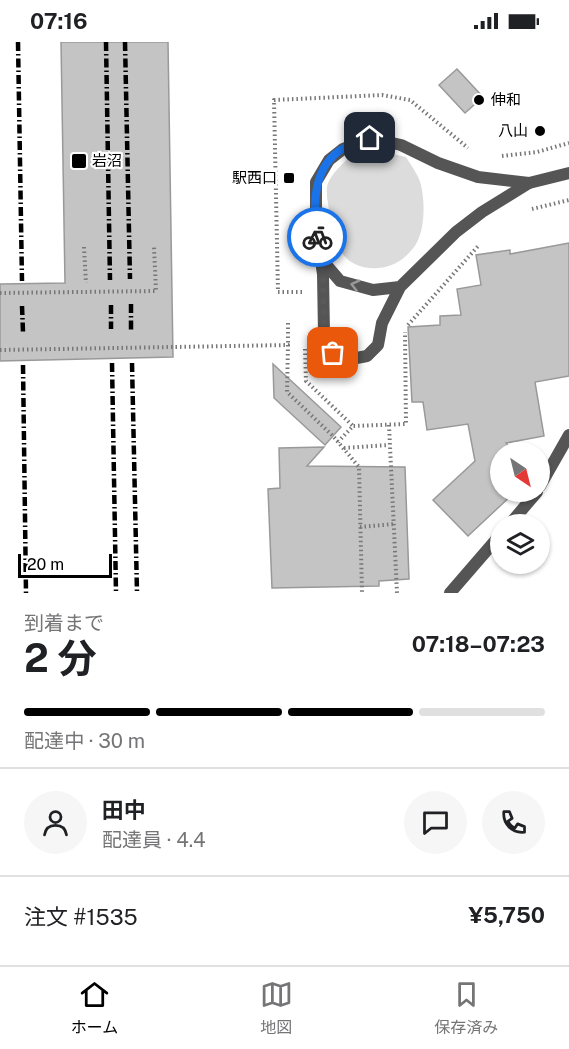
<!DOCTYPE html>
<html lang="ja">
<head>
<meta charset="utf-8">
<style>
  body { margin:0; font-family:"Public Sans","Noto Sans JP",sans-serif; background:#f6f6f6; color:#202124; height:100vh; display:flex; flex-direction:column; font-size:22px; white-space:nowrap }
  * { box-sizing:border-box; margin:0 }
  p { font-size:20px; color:#757577 }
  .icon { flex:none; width:33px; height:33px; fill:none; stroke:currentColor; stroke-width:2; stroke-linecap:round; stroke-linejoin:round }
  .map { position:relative; height:551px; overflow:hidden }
  .details { display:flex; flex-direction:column; background:#fff; flex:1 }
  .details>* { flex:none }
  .needle { width:39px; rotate:145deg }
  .controls { position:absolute; left:490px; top:400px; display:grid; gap:12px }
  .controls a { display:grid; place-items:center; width:60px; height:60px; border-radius:50%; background:#fff; box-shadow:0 2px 4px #0004; font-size:30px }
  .scale { position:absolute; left:18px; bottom:15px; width:94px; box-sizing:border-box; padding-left:6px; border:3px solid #000; border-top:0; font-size:16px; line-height:21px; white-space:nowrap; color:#000; -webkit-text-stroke:4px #fff; paint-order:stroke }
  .pin { position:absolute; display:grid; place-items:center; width:51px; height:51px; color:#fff; margin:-26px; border-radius:12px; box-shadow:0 3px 9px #0006 }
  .courier { position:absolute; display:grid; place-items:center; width:60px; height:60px; margin:-30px; border:4px solid #1a73e8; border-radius:50%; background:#fff; color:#222; box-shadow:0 2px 8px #0007 }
  .head em { font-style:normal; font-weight:700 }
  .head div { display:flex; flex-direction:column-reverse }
  .head { display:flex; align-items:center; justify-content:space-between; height:102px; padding:0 24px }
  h1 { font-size:39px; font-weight:700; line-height:45px }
  .bar { display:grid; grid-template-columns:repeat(4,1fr); gap:9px 6px; align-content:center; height:72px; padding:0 24px }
  .bar i { height:8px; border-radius:4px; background:#e0e0e0 }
  .bar .active { background:#000 }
  .bar p { grid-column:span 4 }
  .line { display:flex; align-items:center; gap:15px; padding:0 24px; border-top:2px solid #e0e0e0 }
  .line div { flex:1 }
  .round { display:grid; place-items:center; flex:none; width:63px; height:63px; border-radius:32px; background:#f6f6f6 }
  .status { display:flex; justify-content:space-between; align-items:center; height:42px; padding:0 30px; background:#fff; direction:ltr }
  .status svg { height:16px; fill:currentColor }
  .tab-bar { display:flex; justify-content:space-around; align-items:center; height:84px; border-top:2px solid #e0e0e0; background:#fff; font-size:16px; color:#757577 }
  .tab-bar a { display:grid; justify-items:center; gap:3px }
  .tab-bar .active { color:#000 }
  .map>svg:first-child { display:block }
  .green { fill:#dcdcdc }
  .building { fill:#c4c4c4; stroke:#999; stroke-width:1.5 }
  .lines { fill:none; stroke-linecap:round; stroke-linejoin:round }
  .path { stroke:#777; stroke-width:4; stroke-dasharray:1.5 3; stroke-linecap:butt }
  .minor { stroke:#555; stroke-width:12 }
  .tertiary { stroke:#555; stroke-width:12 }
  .rail { stroke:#000; stroke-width:4.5; stroke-dasharray:9 3 1.5 3; stroke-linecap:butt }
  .oneway { stroke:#999 }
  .done { stroke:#595959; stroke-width:6; stroke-dasharray:0 10.8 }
  .route { stroke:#1a73e8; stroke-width:8 }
  .poi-dot { fill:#000; stroke:#fff; stroke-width:2 }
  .labels { text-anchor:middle; stroke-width:4.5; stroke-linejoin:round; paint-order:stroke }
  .poi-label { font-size:15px; fill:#000; stroke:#fff; text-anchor:start }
</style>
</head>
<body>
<div class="status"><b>07:16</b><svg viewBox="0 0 49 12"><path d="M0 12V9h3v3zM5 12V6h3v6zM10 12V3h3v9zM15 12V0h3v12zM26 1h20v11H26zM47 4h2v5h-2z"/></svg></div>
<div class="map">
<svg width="569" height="551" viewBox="0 0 569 551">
  <rect width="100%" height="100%" fill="#fff"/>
  <path class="green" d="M 375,108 L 406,115 C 411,123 419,134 421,143 C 425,160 425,187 416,202 C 408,215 394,225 379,226 C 342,229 331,199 329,168 C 328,161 326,152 327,145 C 329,133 350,112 361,110 C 365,109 371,109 375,108 Z"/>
  <path class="building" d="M 61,0 L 168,0 L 173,315 L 0,319 L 0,242 L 65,241 Z
    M 457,27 L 483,55 L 465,71 L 439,43 Z
    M 569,201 L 569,334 L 535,340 L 544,394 L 506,401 L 515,411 L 501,411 L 501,450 L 515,450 L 468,494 L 433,458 L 475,419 L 468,382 L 427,388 L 423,360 L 412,360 L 408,285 L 440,283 L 440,274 L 461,273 L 457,247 L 481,243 L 476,213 L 510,208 L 510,212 Z
    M 273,322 L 341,385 L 325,403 L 274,356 Z
    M 324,405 L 307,424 L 405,425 L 409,537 L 379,539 L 379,544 L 272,546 L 268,447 L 280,446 L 279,406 Z"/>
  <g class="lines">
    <path class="path" d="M 502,114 L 537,110 L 569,101
      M 532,167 L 569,158
      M 84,205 L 86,241
      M 302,250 L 278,250 L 274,58 L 382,53 L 410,58 L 468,106
      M 0,251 L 156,249 L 154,205
      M 288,281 L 288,303
      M 408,283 L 479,203
      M 305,307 L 306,339 L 353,384
      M 0,308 L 288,303 L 287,350 L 333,394 L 359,425 L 362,551
      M 389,383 L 397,551
      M 338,400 L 353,384 L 406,382 L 405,290
      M 344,406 L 389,403
      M 360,485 L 394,482"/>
    <path class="minor" d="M 370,96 L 401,103 L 438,121 L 478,135 L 529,141 L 482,170 L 456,190 L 400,245 L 382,281 L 378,303 L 367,314 L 346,318 L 333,311 L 324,292 L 323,232 L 316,186 L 316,140 L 329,118 L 343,107 Z
      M 322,218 L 340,239 L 373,248 L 400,245
      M 540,444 L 569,393
      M 509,483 L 537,450
      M 450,551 L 501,492"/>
    <path class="tertiary" d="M 529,141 L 569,131"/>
    <path class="rail" d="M 18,0 L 22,239
      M 106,0 L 110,238
      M 125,0 L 130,237
      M 131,262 L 131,288
      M 111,263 L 111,287
      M 22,264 L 23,290
      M 112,321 L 116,551
      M 132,321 L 137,551
      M 23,323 L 26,551"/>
  </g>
  <defs><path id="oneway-chevron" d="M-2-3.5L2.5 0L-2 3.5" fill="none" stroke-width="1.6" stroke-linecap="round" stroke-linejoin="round" transform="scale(1.5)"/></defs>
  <use class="oneway" href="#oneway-chevron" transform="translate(355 243) rotate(-166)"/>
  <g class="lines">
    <path class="done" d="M 317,195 L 323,232 L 324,292 L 333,311"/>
    <path class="route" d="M 317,195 C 313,163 312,124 344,106 C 352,102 362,99 370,96"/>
  </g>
  <g class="poi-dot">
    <circle cx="479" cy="58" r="6"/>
    <circle cx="540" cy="89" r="6"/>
    <rect x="71" y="111" width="16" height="16" rx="3"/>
    <rect x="283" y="130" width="12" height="12" rx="3"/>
  </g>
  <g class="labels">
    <g class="poi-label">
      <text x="491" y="63">伸和</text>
      <text x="528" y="94" text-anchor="end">八山</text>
      <text x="92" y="124">岩沼</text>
      <text x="277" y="141" text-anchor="end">駅西口</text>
    </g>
  </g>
</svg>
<div class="controls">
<a><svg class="needle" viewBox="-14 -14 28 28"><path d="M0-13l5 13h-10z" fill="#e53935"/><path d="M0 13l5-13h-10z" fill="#757577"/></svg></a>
<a><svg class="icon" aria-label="layers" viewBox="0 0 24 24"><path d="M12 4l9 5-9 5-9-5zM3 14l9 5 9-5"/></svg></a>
</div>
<div class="scale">20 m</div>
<div class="pin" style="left:333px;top:311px;background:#ea580c"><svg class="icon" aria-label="bag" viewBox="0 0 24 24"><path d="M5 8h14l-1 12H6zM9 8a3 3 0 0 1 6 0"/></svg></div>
<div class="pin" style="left:370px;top:96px;background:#1f2937"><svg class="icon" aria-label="home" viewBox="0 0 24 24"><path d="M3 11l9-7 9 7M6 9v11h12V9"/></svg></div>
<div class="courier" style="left:317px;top:195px"><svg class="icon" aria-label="bike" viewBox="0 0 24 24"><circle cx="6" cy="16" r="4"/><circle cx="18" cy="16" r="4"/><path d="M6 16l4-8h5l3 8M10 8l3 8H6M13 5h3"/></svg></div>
</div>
<section class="details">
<div class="head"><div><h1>2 分</h1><p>到着まで</p></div><em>07:18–07:23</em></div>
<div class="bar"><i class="active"></i><i class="active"></i><i class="active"></i><i></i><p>配達中 · 30 m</p></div>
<div class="line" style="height:108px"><a class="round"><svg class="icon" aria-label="person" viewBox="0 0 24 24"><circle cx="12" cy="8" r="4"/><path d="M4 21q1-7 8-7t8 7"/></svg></a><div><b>田中</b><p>配達員 · 4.4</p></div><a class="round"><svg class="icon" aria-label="chat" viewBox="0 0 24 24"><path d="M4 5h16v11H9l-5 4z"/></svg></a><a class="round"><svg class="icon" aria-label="phone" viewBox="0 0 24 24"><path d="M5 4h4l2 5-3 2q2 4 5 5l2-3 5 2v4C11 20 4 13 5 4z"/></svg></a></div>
<div class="line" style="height:78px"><div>注文 #1535</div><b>¥5,750</b></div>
</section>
<nav class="tab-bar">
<a class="active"><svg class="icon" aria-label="home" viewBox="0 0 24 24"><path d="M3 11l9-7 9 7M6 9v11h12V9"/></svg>ホーム</a>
<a><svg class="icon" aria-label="map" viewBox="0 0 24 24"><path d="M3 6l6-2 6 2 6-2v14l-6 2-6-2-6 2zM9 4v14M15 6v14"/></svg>地図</a>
<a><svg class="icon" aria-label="saved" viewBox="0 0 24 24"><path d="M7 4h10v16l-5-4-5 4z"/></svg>保存済み</a>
</nav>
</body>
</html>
